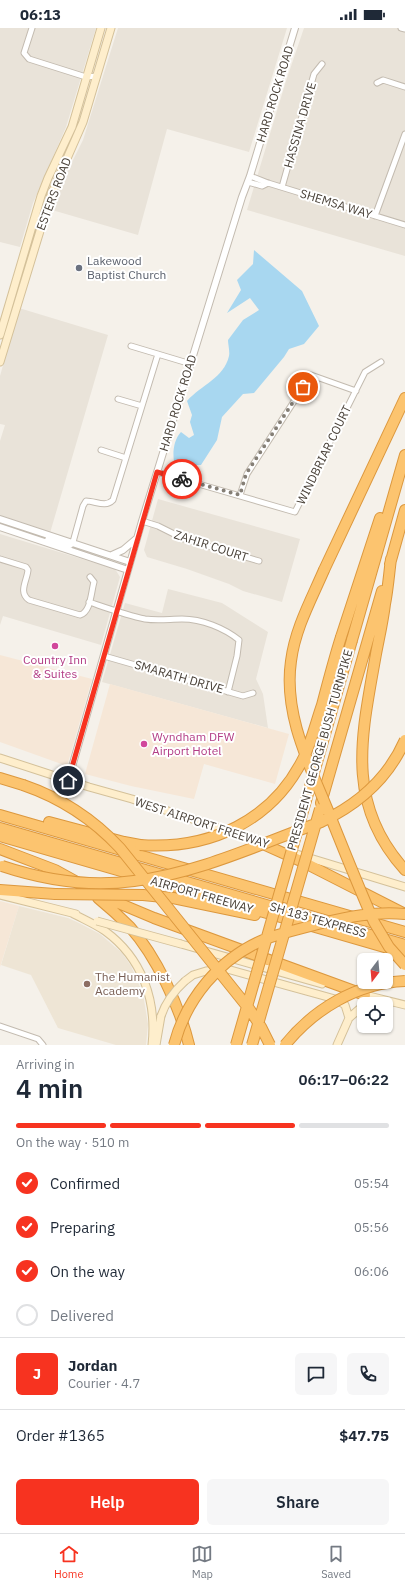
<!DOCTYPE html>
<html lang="en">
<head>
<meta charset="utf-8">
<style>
  body { margin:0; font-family:"IBM Plex Sans",sans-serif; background:#f6f6f7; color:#1f2937; height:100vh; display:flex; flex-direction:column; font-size:15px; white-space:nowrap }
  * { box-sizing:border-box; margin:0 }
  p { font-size:13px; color:#747a83 }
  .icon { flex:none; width:22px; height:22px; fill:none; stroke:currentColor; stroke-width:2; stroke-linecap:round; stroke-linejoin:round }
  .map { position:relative; height:1017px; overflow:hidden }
  .details { display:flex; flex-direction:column; background:#fff; flex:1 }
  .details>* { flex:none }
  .needle { width:26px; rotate:196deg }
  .controls { position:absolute; left:357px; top:925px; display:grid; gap:8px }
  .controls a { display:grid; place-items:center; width:36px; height:36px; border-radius:6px; background:#fff; box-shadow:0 1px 3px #0004; font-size:20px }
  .pin { position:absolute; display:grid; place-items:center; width:34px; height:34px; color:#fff; margin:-17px; border:2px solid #fff; border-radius:50%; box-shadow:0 1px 4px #0007 }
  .courier { position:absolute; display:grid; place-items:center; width:40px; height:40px; margin:-20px; border:3px solid #f73320; border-radius:50%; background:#fff; color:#222; box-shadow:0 1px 5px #0007 }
  .overview em { font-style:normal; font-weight:600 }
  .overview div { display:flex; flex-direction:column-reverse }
  .overview { display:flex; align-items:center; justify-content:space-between; height:68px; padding:0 16px }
  h1 { font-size:26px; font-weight:600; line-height:30px }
  .bar { display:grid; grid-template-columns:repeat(4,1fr); gap:6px 4px; align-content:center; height:48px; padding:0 16px }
  .bar i { height:5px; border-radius:3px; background:#e0e1e3 }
  .bar .selected { background:#f73320 }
  .bar p { grid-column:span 4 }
  .line { display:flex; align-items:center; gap:10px; padding:0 16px; border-top:1px solid #e0e1e3 }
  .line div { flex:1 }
  .round { display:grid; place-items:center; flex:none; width:42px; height:42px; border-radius:6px; background:#f6f6f7 }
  ol { padding:0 16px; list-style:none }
  li { display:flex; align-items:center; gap:12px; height:44px }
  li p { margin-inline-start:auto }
  li .icon { padding:4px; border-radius:50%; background:#f73320; color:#fff; stroke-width:4 }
  li:last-child { color:#747a83 }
  li i { width:22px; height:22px; border:2px solid #e0e1e3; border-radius:50% }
  .primary-button { display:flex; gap:8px; margin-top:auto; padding:8px 16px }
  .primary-button a { flex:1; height:46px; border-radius:6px; background:#f73320; color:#fff; font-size:16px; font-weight:600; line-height:46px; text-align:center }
  .primary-button a+a { background:#f6f6f7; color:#1f2937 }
  .status { display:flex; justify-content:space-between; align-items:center; height:28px; padding:0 20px; background:#fff; direction:ltr }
  .status svg { height:11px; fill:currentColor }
  .menu { display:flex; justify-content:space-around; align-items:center; height:56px; border-top:1px solid #e0e1e3; background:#fff; font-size:11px; color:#747a83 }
  .menu a { display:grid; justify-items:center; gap:2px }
  .menu .selected { color:#f73320 }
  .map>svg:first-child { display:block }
  .residential { fill:#e9e3d9 }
  .commercial { fill:#f6e7d7 }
  .education { fill:#eee5d5 }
  .water { fill:#a8d7f0 }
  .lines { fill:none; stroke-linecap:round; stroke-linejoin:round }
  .minor-casing { stroke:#c3bbb0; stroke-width:7 }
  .tertiary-casing { stroke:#c3bbb0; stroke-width:8 }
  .secondary-casing { stroke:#d4c19a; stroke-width:9 }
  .motorway-casing { stroke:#dc983e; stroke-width:12 }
  .minor { stroke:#fff; stroke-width:5 }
  .tertiary { stroke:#fff; stroke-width:6 }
  .secondary { stroke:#feeecc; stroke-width:7 }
  .motorway { stroke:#fcc46f; stroke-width:10 }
  .secondary-bridge-casing { stroke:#d4c19a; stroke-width:9; stroke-linecap:butt }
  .motorway-bridge-casing { stroke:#dc983e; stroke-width:12; stroke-linecap:butt }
  .secondary-bridge { stroke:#feeecc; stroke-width:7 }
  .motorway-bridge { stroke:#fcc46f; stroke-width:10 }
  .done { stroke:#857f76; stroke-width:4; stroke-dasharray:0 7.2 }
  .route { stroke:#f73320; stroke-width:5 }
  .worship-dot { fill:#6b7280; stroke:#fff; stroke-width:1.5 }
  .hotel-dot { fill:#d1479c; stroke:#fff; stroke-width:1.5 }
  .education-dot { fill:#8d6e63; stroke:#fff; stroke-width:1.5 }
  .labels { text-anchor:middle; stroke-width:4; stroke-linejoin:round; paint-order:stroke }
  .street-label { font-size:12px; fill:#494138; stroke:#fff }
  .worship-label { font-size:12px; fill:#5b616d; stroke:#fff; text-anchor:start }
  .hotel-label { font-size:12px; fill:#b23c85; stroke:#fff }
  .education-label { font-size:12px; fill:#785e54; stroke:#fff; text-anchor:start }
</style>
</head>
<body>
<div class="status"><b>06:13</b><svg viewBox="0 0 49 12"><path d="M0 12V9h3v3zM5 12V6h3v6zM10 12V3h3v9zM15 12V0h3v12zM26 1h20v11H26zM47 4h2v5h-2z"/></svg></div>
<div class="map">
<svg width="405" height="1017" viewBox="0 0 405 1017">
  <rect width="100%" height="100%" fill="#f5f1ea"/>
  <path class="residential" d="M 0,0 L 96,0 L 66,99 L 33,175 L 20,219 L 0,214 Z
    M 118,0 L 287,0 L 249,124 L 167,101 L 138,207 L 52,182 L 65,148 L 83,112 Z
    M 304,0 L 405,0 L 405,228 L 247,182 L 286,53 Z
    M 19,280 L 108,307 L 50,505 L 0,487 L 0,413 L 5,397 L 0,396 L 0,348 Z
    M 158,471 L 300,511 L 282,574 L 243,563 L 229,556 L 187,541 L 147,529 L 144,522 Z
    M 0,506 L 115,541 L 120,549 L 101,617 L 3,588 L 0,597 Z
    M 168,561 L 222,575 L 268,604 L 256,651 L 263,666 L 268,700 L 102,654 L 125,575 L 162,585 Z"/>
  <path class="commercial" d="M 0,627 L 92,651 L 67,738 L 0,714 Z
    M 110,656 L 289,706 L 275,756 L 204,736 L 194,771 L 131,758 L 85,746 Z
    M 0,873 L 19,878 L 0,939 Z"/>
  <path class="education" d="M 19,878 L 68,890 L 79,895 L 100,906 L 122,925 L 131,938 L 143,966 L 148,996 L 146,1017 L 116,1017 L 58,1000 L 31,947 L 1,937 Z"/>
  <path class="water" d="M 254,222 L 302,263 L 319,298 L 304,316 L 289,321 L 284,329 L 254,365 L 243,366 L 222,389 L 217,412 L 201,437 L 193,437 L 189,441 L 176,442 C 172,430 172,414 181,404 L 189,410 L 194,407 L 190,394 L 192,387 L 187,373 C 201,357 224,350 229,328 C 230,323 228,317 228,312 L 243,292 L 259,282 L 250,270 L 227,285 L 241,262 L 237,252 L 253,236 Z"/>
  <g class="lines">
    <defs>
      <path id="minor" d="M 32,0 L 24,25 L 29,31 L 86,49 L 97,48
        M 401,0 L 405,1
        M 377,55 L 383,52 L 405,59
        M 250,148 L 268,155 L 405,197
        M 248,154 L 262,158 L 268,155
        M 282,159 L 314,46 L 322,36
        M 375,188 L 405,106
        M 131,318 L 191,336
        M 118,371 L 142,378
        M 101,422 L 126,430
        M 157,444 L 295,484 L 365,344 L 381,334
        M 240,467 L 247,446 L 311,347 L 356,363
        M 142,493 L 158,498 L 184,511 L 259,533
        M 73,514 L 83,478 L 86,473 C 96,473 105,480 113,472 L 158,326
        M 0,531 L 26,539 L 28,542 C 27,553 18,564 29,572 L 80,587 C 91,584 91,564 94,554 L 90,549
        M 89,574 C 107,580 126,587 145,591 C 158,593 170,591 182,591 C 202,591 224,600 239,612 L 237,628 L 228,664
        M 104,628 L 243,668 L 253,665
        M 0,998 L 38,1011 L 43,1017"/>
      <path id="tertiary" d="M 0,491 L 130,534
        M 0,499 L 128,542
        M 48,512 L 70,517 L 73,514
        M 112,527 L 123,522 L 136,511
        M 68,753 L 142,493 L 242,169 L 250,148 L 295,0"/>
      <path id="secondary" d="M 0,307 L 41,168 L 48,150 L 72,99 L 101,0
        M 0,334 L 51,167 L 83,94 L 111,0
        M 0,730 L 89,759 L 132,771 L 258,813
        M 290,824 L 405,859
        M 0,867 L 76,886
        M 72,885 C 83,891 95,896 105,903 C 142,930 157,972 152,1017
        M 181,916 L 322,956
        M 185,953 L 193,947 L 206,943 L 227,941 L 335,971 L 345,977 L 349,990
        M 361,966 L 405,977
        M 367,976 L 382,976
        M 156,1017 L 161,988
        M 337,1017 L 349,990 L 364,977"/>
      <path id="motorway" d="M 391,531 C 389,546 388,561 385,576 C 383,593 379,610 376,626 C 362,706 344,775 405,842
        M 390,536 L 405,482
        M 324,542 L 405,370
        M 341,609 L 380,490
        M 352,612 L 405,427
        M 0,750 L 23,757
        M 321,775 L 382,563
        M 0,787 L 405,904
        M 49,794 L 124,814 L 140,817
        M 0,800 L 405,917
        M 0,808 L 405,925
        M 254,812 L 303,834 L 405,886
        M 0,821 L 55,842 L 104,869 L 154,890 L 365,967
        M 0,862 L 55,866
        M 143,867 L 173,870 L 255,887
        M 98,870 C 109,879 120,889 130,899 C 156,928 180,979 189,1017"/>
    </defs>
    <use href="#minor" class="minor-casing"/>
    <use href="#tertiary" class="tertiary-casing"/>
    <use href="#secondary" class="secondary-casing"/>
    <use href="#motorway" class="motorway-casing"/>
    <use href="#minor" class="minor"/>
    <use href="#tertiary" class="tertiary"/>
    <use href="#secondary" class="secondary"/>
    <use href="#motorway" class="motorway"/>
    <defs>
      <path id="secondary-bridge" d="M 97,893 L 181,916
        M 161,988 C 166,973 174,963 185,953"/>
      <path id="motorway-bridge" d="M 324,542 C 311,572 295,601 291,633 C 283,688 311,740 331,790 C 345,825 359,860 374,894 L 389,919 L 405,937
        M 23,757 C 61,770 93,791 120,820 L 250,982 L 261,999 L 270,1017
        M 140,817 C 210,822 273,793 304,729 C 312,712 316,694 322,677 C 328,654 334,631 341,609
        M 2,838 C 44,852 90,859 134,853 C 199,845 260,816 321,794 C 359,776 388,751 405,712
        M 55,866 L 143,867
        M 174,1017 C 186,971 219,931 263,912 C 281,905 300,901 318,896 C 348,889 375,883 405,886
        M 236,1017 L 352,612
        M 252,1017 L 320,781
        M 285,1017 C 314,981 357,955 405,953"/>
    </defs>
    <use href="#secondary-bridge" class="secondary-bridge-casing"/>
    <use href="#motorway-bridge" class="motorway-bridge-casing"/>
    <use href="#secondary-bridge" class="secondary-bridge"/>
    <use href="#motorway-bridge" class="motorway-bridge"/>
  </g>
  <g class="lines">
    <path class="done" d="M 182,451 L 240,467 L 246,446 L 303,359"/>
    <path class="route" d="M 68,753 L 157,444 L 182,451"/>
  </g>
  <circle class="worship-dot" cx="79" cy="240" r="4"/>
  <g class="hotel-dot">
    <circle cx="55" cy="618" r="4"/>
    <circle cx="144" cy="716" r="4"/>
  </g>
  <circle class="education-dot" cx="87" cy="956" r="4"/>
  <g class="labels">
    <g class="street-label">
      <text transform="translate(275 66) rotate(-73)" y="4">HARD ROCK ROAD</text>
      <text transform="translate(300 97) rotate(-74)" y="4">HASSINA DRIVE</text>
      <text transform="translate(54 166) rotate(-69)" y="4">ESTERS ROAD</text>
      <text transform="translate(336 176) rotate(17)" y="4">SHEMSA WAY</text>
      <text transform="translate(178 375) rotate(-73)" y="4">HARD ROCK ROAD</text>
      <text transform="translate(324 427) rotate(-64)" y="4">WINDBRIAR COURT</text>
      <text transform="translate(211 518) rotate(18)" y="4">ZAHIR COURT</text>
      <text transform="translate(179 649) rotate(16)" y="4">SMARATH DRIVE</text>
      <text transform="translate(320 722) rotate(-74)" y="4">PRESIDENT GEORGE BUSH TURNPIKE</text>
      <text transform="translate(202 795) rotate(18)" y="4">WEST AIRPORT FREEWAY</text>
      <text transform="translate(202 867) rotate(16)" y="4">AIRPORT FREEWAY</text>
      <text transform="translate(318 892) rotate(16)" y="4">SH 183 TEXPRESS</text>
    </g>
    <g class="worship-label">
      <text x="87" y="237">Lakewood<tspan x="87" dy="14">Baptist Church</tspan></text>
    </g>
    <g class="hotel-label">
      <text x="55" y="636">Country Inn<tspan x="55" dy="14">&amp; Suites</tspan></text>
      <text x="152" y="713" text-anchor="start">Wyndham DFW<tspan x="152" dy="14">Airport Hotel</tspan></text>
    </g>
    <g class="education-label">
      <text x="95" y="953">The Humanist<tspan x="95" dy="14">Academy</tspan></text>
    </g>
  </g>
</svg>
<div class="controls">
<a><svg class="needle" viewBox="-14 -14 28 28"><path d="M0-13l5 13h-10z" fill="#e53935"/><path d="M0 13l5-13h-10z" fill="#747a83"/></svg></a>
<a><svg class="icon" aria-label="locate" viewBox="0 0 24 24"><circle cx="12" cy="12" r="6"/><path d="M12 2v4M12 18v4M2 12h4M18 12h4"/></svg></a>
</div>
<div class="pin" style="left:303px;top:359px;background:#ea580c"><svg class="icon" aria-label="bag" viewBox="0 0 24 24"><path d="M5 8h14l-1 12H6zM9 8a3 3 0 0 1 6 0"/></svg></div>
<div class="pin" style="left:68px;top:753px;background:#1f2937"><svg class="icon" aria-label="home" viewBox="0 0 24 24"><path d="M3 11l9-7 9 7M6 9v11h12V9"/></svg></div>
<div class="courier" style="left:182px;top:451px"><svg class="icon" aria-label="bike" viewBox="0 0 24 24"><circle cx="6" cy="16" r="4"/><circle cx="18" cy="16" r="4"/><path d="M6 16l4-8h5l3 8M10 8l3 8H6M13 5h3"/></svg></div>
</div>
<section class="details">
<div class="overview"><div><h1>4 min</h1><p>Arriving in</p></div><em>06:17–06:22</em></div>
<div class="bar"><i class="selected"></i><i class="selected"></i><i class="selected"></i><i></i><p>On the way · 510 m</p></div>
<ol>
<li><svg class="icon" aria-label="check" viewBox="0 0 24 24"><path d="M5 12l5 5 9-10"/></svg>Confirmed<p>05:54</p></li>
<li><svg class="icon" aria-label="check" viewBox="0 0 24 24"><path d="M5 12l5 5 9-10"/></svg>Preparing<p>05:56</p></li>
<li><svg class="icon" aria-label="check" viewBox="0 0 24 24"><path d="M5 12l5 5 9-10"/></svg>On the way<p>06:06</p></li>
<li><i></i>Delivered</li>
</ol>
<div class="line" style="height:72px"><b class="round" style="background:#f73320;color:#fff">J</b><div><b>Jordan</b><p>Courier · 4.7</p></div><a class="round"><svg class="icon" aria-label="chat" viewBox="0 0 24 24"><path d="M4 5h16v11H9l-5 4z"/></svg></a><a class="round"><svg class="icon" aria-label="phone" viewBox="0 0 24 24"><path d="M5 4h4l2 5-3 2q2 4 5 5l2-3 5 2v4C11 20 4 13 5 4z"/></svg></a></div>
<div class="line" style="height:52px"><div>Order #1365</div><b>$47.75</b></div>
<div class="primary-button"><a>Help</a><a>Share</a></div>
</section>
<nav class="menu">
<a class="selected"><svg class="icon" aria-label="home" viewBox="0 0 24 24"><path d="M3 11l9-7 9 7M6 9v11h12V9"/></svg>Home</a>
<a><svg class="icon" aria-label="map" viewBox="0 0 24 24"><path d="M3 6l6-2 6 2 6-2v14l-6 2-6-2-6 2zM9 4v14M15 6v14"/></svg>Map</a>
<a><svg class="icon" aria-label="saved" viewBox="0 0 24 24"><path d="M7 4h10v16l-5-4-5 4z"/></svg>Saved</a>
</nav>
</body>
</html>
